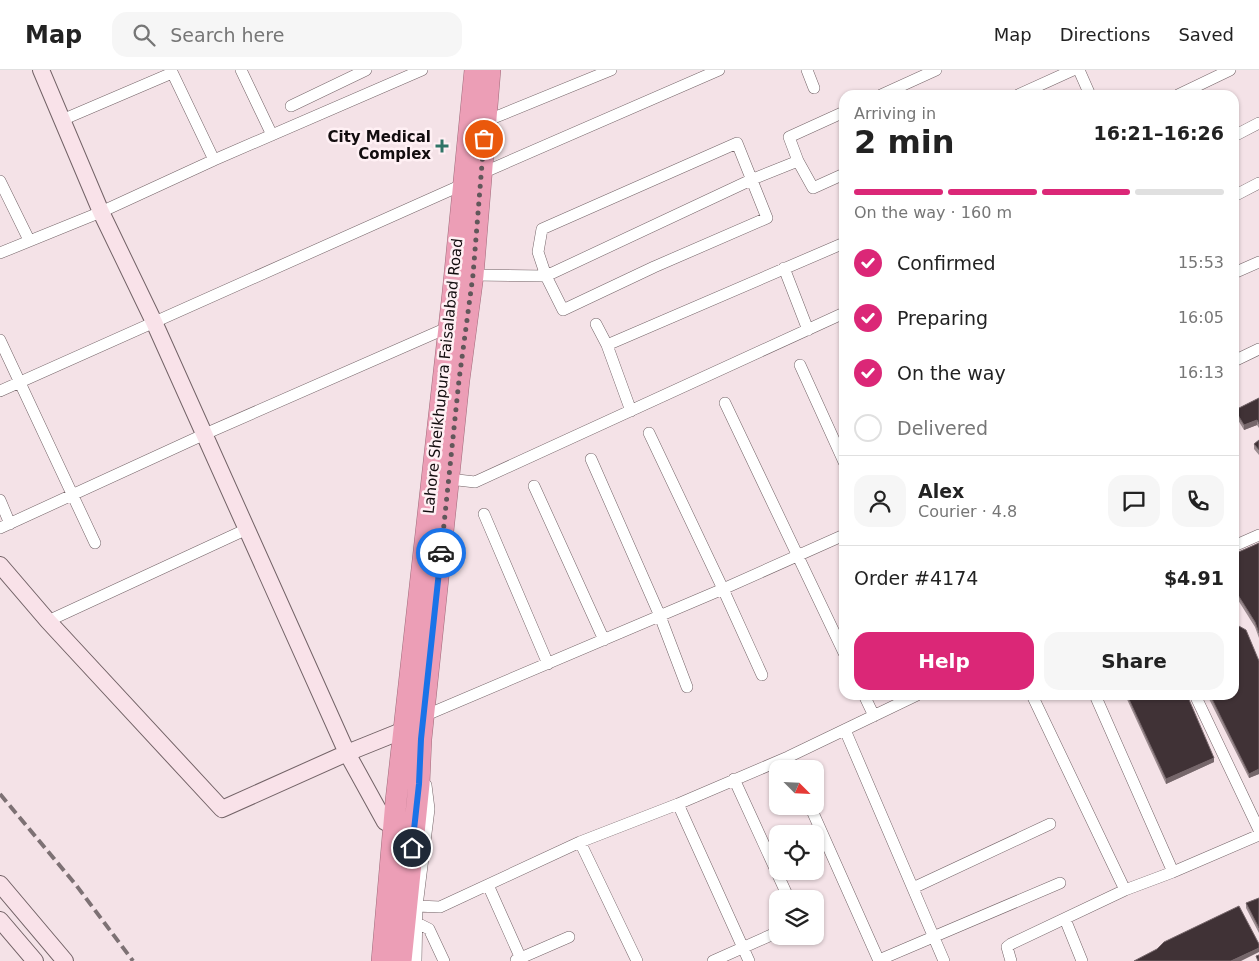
<!DOCTYPE html>
<html lang="en">
<head>
<meta charset="utf-8">
<style>
  body { margin:0; font-family:"DejaVu Sans",sans-serif; background:#f6f6f6; color:#222; height:100vh; display:flex; flex-direction:column; font-size:19px; white-space:nowrap }
  * { box-sizing:border-box; margin:0 }
  p { font-size:16px; color:#767676 }
  .icon { flex:none; width:28px; height:28px; fill:none; stroke:currentColor; stroke-width:2; stroke-linecap:round; stroke-linejoin:round }
  .map { position:relative; flex:1; overflow:hidden }
  .side { position:absolute; left:839px; top:20px; width:400px; height:610px; display:flex; flex-direction:column; background:#fff; border-radius:15px; box-shadow:0 1px 4px #0004 }
  .side>* { flex:none }
  .needle { width:32px; rotate:114deg }
  .tools { position:absolute; left:769px; top:690px; display:grid; gap:10px }
  .tools a { display:grid; place-items:center; width:55px; height:55px; border-radius:10px; background:#fff; box-shadow:0 1px 4px #0004; font-size:25px }
  .pin { position:absolute; display:grid; place-items:center; width:42px; height:42px; color:#fff; margin:-21px; border:2px solid #fff; border-radius:50%; box-shadow:0 1px 5px #0007 }
  .courier { position:absolute; display:grid; place-items:center; width:50px; height:50px; margin:-25px; border:4px solid #1a73e8; border-radius:50%; background:#fff; color:#222; box-shadow:0 1px 6px #0007 }
  .summary em { font-style:normal; font-weight:700 }
  .summary div { display:flex; flex-direction:column-reverse }
  .summary { display:flex; align-items:center; justify-content:space-between; height:85px; padding:0 15px }
  h1 { font-size:32px; font-weight:700; line-height:38px }
  .bar { display:grid; grid-template-columns:repeat(4,1fr); gap:8px 5px; align-content:center; height:60px; padding:0 15px }
  .bar i { height:6px; border-radius:4px; background:#e0e0e0 }
  .bar .current { background:#db2777 }
  .bar p { grid-column:span 4 }
  .line { display:flex; align-items:center; gap:12px; padding:0 15px; border-top:1px solid #e0e0e0 }
  .line div { flex:1 }
  .round { display:grid; place-items:center; flex:none; width:52px; height:52px; border-radius:15px; background:#f6f6f6 }
  ol { padding:0 15px; list-style:none }
  li { display:flex; align-items:center; gap:15px; height:55px }
  li p { margin-inline-start:auto }
  li .icon { padding:5px; border-radius:50%; background:#db2777; color:#fff; stroke-width:4 }
  li:last-child { color:#767676 }
  li i { width:28px; height:28px; border:2px solid #e0e0e0; border-radius:50% }
  .action { display:flex; gap:10px; margin-top:auto; padding:10px 15px }
  .action a { flex:1; height:58px; border-radius:15px; background:#db2777; color:#fff; font-size:20px; font-weight:700; line-height:58px; text-align:center }
  .action a+a { background:#f6f6f6; color:#222 }
  header { display:flex; align-items:center; gap:30px; box-sizing:border-box; height:70px; padding:0 25px; background:#fff; border-bottom:1px solid #e0e0e0 }
  header strong { font-size:24px }
  nav { display:flex; gap:28px; margin-inline-start:auto; font-size:18px }
  .search { width:350px; height:45px; background:#f6f6f6; display:flex; align-items:center; gap:12px; box-sizing:border-box; padding:0 18px; border-radius:15px; color:#767676; font-size:19px }
  .map>svg:first-child { display:block }
  .lines { fill:none; stroke-linecap:round; stroke-linejoin:round }
  .street-casing { stroke:#726266; stroke-width:12 }
  .secondary-casing { stroke:#726266; stroke-width:18 }
  .highway-casing { stroke:#a06b7b; stroke-width:22 }
  .street { stroke:#fff; stroke-width:11 }
  .secondary { stroke:#f9e2e9; stroke-width:16 }
  .highway { stroke:#ec9eb6; stroke-width:21 }
  .rail { stroke:#7d7174; stroke-width:4; stroke-dasharray:10 5; stroke-linecap:butt }
  .wall { fill:#9a8a8e }
  .shaded-wall { fill:#76676b }
  .building { fill:#403236; stroke:#76676b }
  .done { stroke:#61575a; stroke-width:5; stroke-dasharray:0 9 }
  .route { stroke:#1a73e8; stroke-width:6 }
  .poi-dot { fill:#2f7467; stroke:#fff0f4; stroke-width:2 }
  .labels { text-anchor:middle; stroke-width:5; stroke-linejoin:round; paint-order:stroke }
  .poi-label { font-size:15px; font-weight:bold; fill:#120c0e; stroke:#fff0f4; text-anchor:end }
  .street-label { font-size:15px; fill:#120c0e; stroke:#fff0f4 }
</style>
</head>
<body>
<header>
<strong>Map</strong>
<div class="search"><svg class="icon" aria-label="search" viewBox="0 0 24 24"><circle cx="10" cy="10" r="6"/><path d="M15 15l6 6"/></svg>Search here</div>
<nav><a>Map</a><a>Directions</a><a>Saved</a></nav>
</header>
<div class="map">
<svg width="1259" height="891" viewBox="0 0 1259 891">
  <rect width="100%" height="100%" fill="#f4e2e7"/>
  <g class="lines">
    <defs>
      <path id="street" d="M 171,0 L 214,90
        M 241,0 L 272,65
        M 807,0 L 814,18
        M 1079,0 L 1090,25
        M 881,25 L 936,0
        M 1018,25 L 1073,0
        M 1178,25 L 1230,0
        M 291,36 L 366,0
        M 62,50 L 172,3
        M 486,51 L 611,0
        M 1234,66 L 1259,53
        M 737,73 L 767,148 L 654,197 L 563,240 L 546,206 L 538,182 L 542,159 Z
        M 798,91 L 813,118 L 844,104
        M 480,104 L 719,0
        M 0,111 L 29,170
        M 1234,126 L 1259,113
        M 0,183 L 101,142 L 214,90 L 422,0
        M 784,198 L 808,260
        M 1234,203 L 1259,192
        M 473,205 L 546,206 L 753,109 L 798,91 L 789,67 L 844,42
        M 596,254 L 607,275 L 631,341
        M 0,270 L 95,473
        M 607,275 L 844,173
        M 1234,291 L 1259,279
        M 800,295 L 844,392
        M 0,321 L 464,114
        M 725,333 L 844,583
        M 649,363 L 723,519 L 762,605
        M 591,389 L 660,546 L 687,617
        M 449,409 L 475,412 L 844,243
        M 534,416 L 604,570
        M 0,430 L 10,454
        M 484,444 L 548,594
        M 0,458 L 205,364 L 449,257
        M 1234,476 L 1259,465
        M 48,551 L 247,459
        M 864,625 L 874,646
        M 1032,625 L 1125,820
        M 1095,625 L 1173,802
        M 1195,625 L 1259,760
        M 424,646 L 723,519 L 844,465
        M 845,660 L 944,891
        M 788,687 L 793,699
        M 734,709 L 789,829
        M 678,734 L 749,891
        M 810,736 L 879,891
        M 580,772 L 637,891
        M 488,815 L 522,891
        M 913,818 L 1050,754
        M 417,836 L 440,837 L 580,772 L 678,734 L 788,687 L 917,625
        M 1065,849 L 1082,891
        M 417,853 L 429,859 L 444,891
        M 516,890 L 569,867
        M 879,890 L 1060,813
        M 416,891 L 417,836 L 429,739 L 426,715
        M 713,891 L 778,862
        M 1011,891 L 1007,877 L 1011,874 L 1125,820 L 1173,802 L 1259,765"/>
      <path id="secondary" d="M 41,0 L 101,142 L 154,252 L 347,683 L 385,752
        M 0,495 L 48,551 L 222,739 L 347,683 L 404,660
        M 0,814 L 65,891
        M 0,850 L 35,891"/>
      <path id="highway" d="M 382,891 L 396,731 L 453,222 L 475,0
        M 401,891 L 419,714 L 421,669 L 459,310 L 473,205 L 490,0"/>
    </defs>
    <use href="#street" class="street-casing"/>
    <use href="#secondary" class="secondary-casing"/>
    <use href="#highway" class="highway-casing"/>
    <use href="#street" class="street"/>
    <use href="#secondary" class="secondary"/>
    <use href="#highway" class="highway"/>
    <path class="rail" d="M 0,724 L 76,815 L 133,891"/>
  </g>
  <path class="wall" d="M 1259,328 L 1259,358 L 1257,355 L 1244,360 L 1235,345 L 1235,340 Z
    M 1259,370 L 1259,385 L 1254,379 L 1254,374 Z
    M 1259,473 L 1259,568 L 1255,557 L 1238,530 L 1234,495 L 1234,484 Z
    M 1237,555 L 1259,591 L 1259,704 L 1249,708 L 1207,625 L 1234,625 Z
    M 1125,625 L 1187,625 L 1214,692 L 1166,714 Z
    M 1259,828 L 1259,863 L 1246,838 L 1246,833 Z"/>
  <path class="shaded-wall" d="M 1257,350 L 1257,355 L 1244,360 L 1244,355 Z
    M 1214,688 L 1214,692 L 1166,714 L 1166,709 Z
    M 1259,699 L 1259,704 L 1249,708 L 1249,704 Z
    M 1259,878 L 1259,882 L 1241,891 L 1231,891 Z"/>
  <path class="building" d="M 1259,328 L 1259,354 L 1257,350 L 1244,355 L 1235,340 Z
    M 1259,370 L 1259,380 L 1254,374 Z
    M 1259,473 L 1259,563 L 1255,552 L 1238,525 L 1234,491 L 1234,484 Z
    M 1234,549 L 1237,555 L 1246,560 L 1259,591 L 1259,699 L 1249,704 L 1210,625 L 1234,625 Z
    M 1127,625 L 1187,625 L 1214,688 L 1166,709 Z
    M 1259,828 L 1259,858 L 1246,833 Z
    M 1239,836 L 1259,874 L 1259,878 L 1231,891 L 1134,891 L 1157,879 L 1164,872 Z
    M 1259,885 L 1259,891 L 1258,891 L 1256,886 Z"/>
  <g class="lines">
    <path class="done" d="M 441,483 L 459,310 L 473,205 L 484,69"/>
    <path class="route" d="M 412,778 L 419,714 L 421,669 L 441,483"/>
  </g>
  <path class="poi-dot" d="M439.5 68.5h5v5h5v5h-5v5h-5v-5h-5v-5h5z"/>
  <g class="labels">
    <g class="poi-label">
      <text x="431" y="72">City Medical<tspan x="431" dy="17">Complex</tspan></text>
    </g>
    <g class="street-label">
      <text transform="translate(443 306) rotate(-84)" y="5">Lahore Sheikhupura Faisalabad Road</text>
    </g>
  </g>
</svg>
<div class="tools">
<a><svg class="needle" viewBox="-14 -14 28 28"><path d="M0-13l5 13h-10z" fill="#e53935"/><path d="M0 13l5-13h-10z" fill="#767676"/></svg></a>
<a><svg class="icon" aria-label="locate" viewBox="0 0 24 24"><circle cx="12" cy="12" r="6"/><path d="M12 2v4M12 18v4M2 12h4M18 12h4"/></svg></a>
<a><svg class="icon" aria-label="layers" viewBox="0 0 24 24"><path d="M12 4l9 5-9 5-9-5zM3 14l9 5 9-5"/></svg></a>
</div>
<div class="pin" style="left:484px;top:69px;background:#ea580c"><svg class="icon" aria-label="bag" viewBox="0 0 24 24"><path d="M5 8h14l-1 12H6zM9 8a3 3 0 0 1 6 0"/></svg></div>
<div class="pin" style="left:412px;top:778px;background:#1f2937"><svg class="icon" aria-label="home" viewBox="0 0 24 24"><path d="M3 11l9-7 9 7M6 9v11h12V9"/></svg></div>
<div class="courier" style="left:441px;top:483px"><svg class="icon" aria-label="car" viewBox="0 0 24 24"><path d="M5 17H2v-5l4-1 3-4h7l3 4 3 1v5h-3M9 17h6M6 11h13"/><circle cx="7" cy="17" r="2"/><circle cx="17" cy="17" r="2"/></svg></div>
<section class="side">
<div class="summary"><div><h1>2 min</h1><p>Arriving in</p></div><em>16:21–16:26</em></div>
<div class="bar"><i class="current"></i><i class="current"></i><i class="current"></i><i></i><p>On the way · 160 m</p></div>
<ol>
<li><svg class="icon" aria-label="check" viewBox="0 0 24 24"><path d="M5 12l5 5 9-10"/></svg>Confirmed<p>15:53</p></li>
<li><svg class="icon" aria-label="check" viewBox="0 0 24 24"><path d="M5 12l5 5 9-10"/></svg>Preparing<p>16:05</p></li>
<li><svg class="icon" aria-label="check" viewBox="0 0 24 24"><path d="M5 12l5 5 9-10"/></svg>On the way<p>16:13</p></li>
<li><i></i>Delivered</li>
</ol>
<div class="line" style="height:90px"><a class="round"><svg class="icon" aria-label="person" viewBox="0 0 24 24"><circle cx="12" cy="8" r="4"/><path d="M4 21q1-7 8-7t8 7"/></svg></a><div><b>Alex</b><p>Courier · 4.8</p></div><a class="round"><svg class="icon" aria-label="chat" viewBox="0 0 24 24"><path d="M4 5h16v11H9l-5 4z"/></svg></a><a class="round"><svg class="icon" aria-label="phone" viewBox="0 0 24 24"><path d="M5 4h4l2 5-3 2q2 4 5 5l2-3 5 2v4C11 20 4 13 5 4z"/></svg></a></div>
<div class="line" style="height:65px"><div>Order #4174</div><b>$4.91</b></div>
<div class="action"><a>Help</a><a>Share</a></div>
</section>
</div>
</body>
</html>
